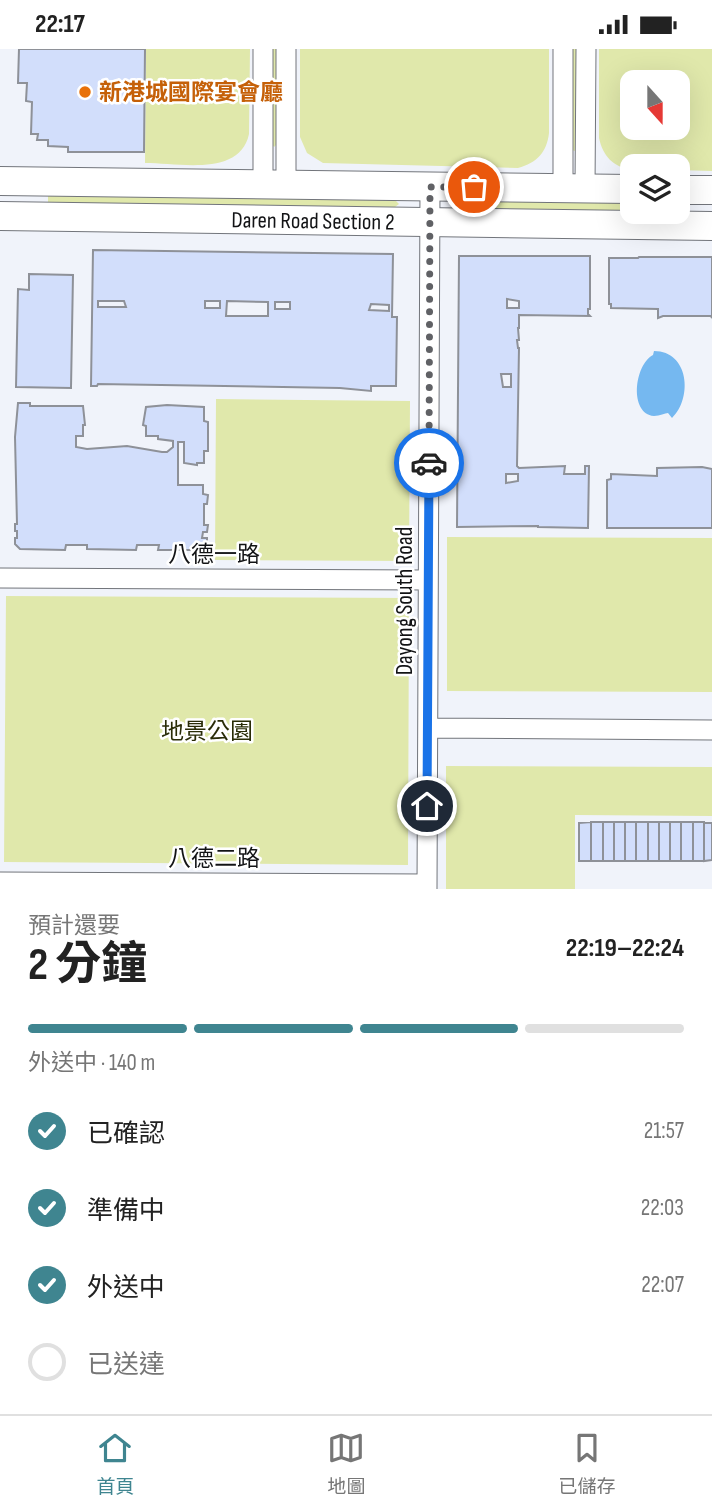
<!DOCTYPE html>
<html lang="zh-TW">
<head>
<meta charset="utf-8">
<style>
  body { margin:0; font-family:"Sofia Sans Condensed","Noto Sans TC",sans-serif; background:#f6f6f6; color:#222; height:100vh; display:flex; flex-direction:column; font-size:26px; white-space:nowrap }
  * { box-sizing:border-box; margin:0 }
  p { font-size:23px; color:#767676 }
  .icon { flex:none; width:38px; height:38px; fill:none; stroke:currentColor; stroke-width:2; stroke-linecap:round; stroke-linejoin:round }
  .map { position:relative; height:840px; overflow:hidden }
  .details { display:flex; flex-direction:column; background:#fff; flex:1 }
  .details>* { flex:none }
  .needle { width:46px; rotate:159deg }
  .buttons { position:absolute; left:620px; top:21px; display:grid; gap:14px }
  .buttons a { display:grid; place-items:center; width:70px; height:70px; border-radius:14px; background:#fff; box-shadow:0 7px 28px #0002; font-size:35px }
  .pin { position:absolute; display:grid; place-items:center; width:60px; height:60px; color:#fff; margin:-30px; border:4px solid #fff; border-radius:50%; box-shadow:0 2px 7px #0007 }
  .courier { position:absolute; display:grid; place-items:center; width:70px; height:70px; margin:-35px; border:5px solid #1a73e8; border-radius:50%; background:#fff; color:#222; box-shadow:0 2px 9px #0007 }
  .headline em { font-style:normal; font-weight:700 }
  .headline div { display:flex; flex-direction:column-reverse }
  .headline { display:flex; align-items:center; justify-content:space-between; height:119px; padding:0 28px }
  h1 { font-size:46px; font-weight:700; line-height:52px }
  .bar { display:grid; grid-template-columns:repeat(4,1fr); gap:10px 7px; align-content:center; height:84px; padding:0 28px }
  .bar i { height:9px; border-radius:5px; background:#e0e0e0 }
  .bar .active { background:#3f8590 }
  .bar p { grid-column:span 4 }
  ol { padding:0 28px; list-style:none }
  li { display:flex; align-items:center; gap:21px; height:77px }
  li p { margin-inline-start:auto }
  li .icon { padding:7px; border-radius:50%; background:#3f8590; color:#fff; stroke-width:4 }
  li:last-child { color:#767676 }
  li i { width:38px; height:38px; border:4px solid #e0e0e0; border-radius:50% }
  .status { display:flex; justify-content:space-between; align-items:center; height:49px; padding:0 35px; background:#fff; direction:ltr }
  .status svg { height:19px; fill:currentColor }
  .dock { display:flex; justify-content:space-around; align-items:center; height:98px; border-top:2px solid #e0e0e0; background:#fff; font-size:19px; color:#767676 }
  .dock a { display:grid; justify-items:center; gap:4px }
  .dock .active { color:#3f8590 }
  .map>svg:first-child { display:block }
  .green { fill:#e0e8ab; fill-rule:evenodd }
  .water { fill:#75b8f0 }
  .building { fill:#d2defb; stroke:#8e9198; stroke-width:2; fill-rule:evenodd }
  .lines { fill:none; stroke-linecap:round; stroke-linejoin:round }
  .street-casing { stroke:#72757b; stroke-width:21 }
  .secondary-casing { stroke:#72757b; stroke-width:30 }
  .street { stroke:#fff; stroke-width:19 }
  .secondary { stroke:#fff; stroke-width:28 }
  .done { stroke:#606165; stroke-width:7; stroke-dasharray:0 12.6 }
  .route { stroke:#1a73e8; stroke-width:9 }
  .food-dot { fill:#e8710a; stroke:#fff; stroke-width:2.5 }
  .labels { text-anchor:middle; stroke-width:5; stroke-linejoin:round; paint-order:stroke }
  .food-label { font-size:23px; font-weight:bold; fill:#c56008; stroke:#fff; text-anchor:start }
  .street-label { font-size:23px; fill:#121315; stroke:#fff }
  .park-label { font-size:23px; fill:#292c07; stroke:#fff }
</style>
</head>
<body>
<div class="status"><b>22:17</b><svg viewBox="0 0 49 12"><path d="M0 12V9h3v3zM5 12V6h3v6zM10 12V3h3v9zM15 12V0h3v12zM26 1h20v11H26zM47 4h2v5h-2z"/></svg></div>
<div class="map">
<svg width="712" height="840" viewBox="0 0 712 840">
  <rect width="100%" height="100%" fill="#f0f3fa"/>
  <path class="green" d="M 146,0 L 250,0 L 249,85 C 240,128 179,114 145,114 Z
    M 272,0 L 277,0 L 277,95 L 274,98 L 272,95 Z
    M 300,0 L 549,0 L 549,84 C 547,103 537,114 518,119 L 323,114 L 307,104 L 300,88 Z
    M 572,0 L 577,0 L 575,102 L 572,101 Z
    M 599,0 L 712,0 L 712,122 L 677,121 L 677,117 L 632,117 L 632,121 C 613,118 603,107 599,89 ZM 632,33 L 677,33 L 677,79 L 632,79 Z
    M 48,146 L 395,151 L 399,155 L 395,158 L 48,154 Z
    M 464,152 L 632,154 L 632,162 L 463,159 L 460,156 Z
    M 216,350 L 410,352 L 409,512 L 215,511 Z
    M 447,488 L 712,489 L 712,643 L 447,642 Z
    M 6,547 L 409,549 L 408,816 L 4,813 Z
    M 446,717 L 712,718 L 712,767 L 575,766 L 575,840 L 446,840 Z"/>
  <path class="water" d="M 654,302 C 689,302 693,349 672,369 L 668,364 C 665,364 660,367 654,367 C 629,365 634,316 653,306 Z"/>
  <path class="building" d="M 19,0 L 145,0 L 144,103 L 68,103 L 68,98 L 48,97 L 48,91 L 37,91 L 38,85 L 31,85 L 32,53 L 26,52 L 27,34 L 18,34 Z
    M 93,201 L 393,205 L 392,268 L 397,268 L 396,337 L 371,337 L 371,342 L 340,339 L 98,335 L 97,337 L 91,337 ZM 98,252 L 124,252 L 126,258 L 98,258 ZM 205,252 L 220,252 L 220,259 L 205,259 ZM 227,252 L 268,253 L 268,267 L 226,267 ZM 275,253 L 290,253 L 290,260 L 275,260 ZM 371,255 L 389,256 L 389,262 L 369,261 Z
    M 459,207 L 590,207 L 590,260 L 588,260 L 588,265 L 590,267 L 519,266 L 519,279 L 518,279 L 519,291 L 517,291 L 518,299 L 519,299 L 517,417 L 519,419 L 565,417 L 564,425 L 585,425 L 585,417 L 589,417 L 588,479 L 538,478 L 538,477 L 457,478 ZM 507,250 L 519,252 L 519,259 L 507,259 ZM 501,325 L 511,325 L 511,338 L 503,338 ZM 506,425 L 518,425 L 518,432 L 506,434 Z
    M 639,208 L 712,208 L 712,269 L 711,267 L 663,267 L 658,269 L 658,260 L 611,259 L 611,255 L 609,255 L 609,209 L 638,209 Z
    M 29,225 L 73,226 L 71,339 L 16,338 L 18,240 L 29,241 Z
    M 18,354 L 30,354 L 30,357 L 83,357 L 85,376 L 83,376 L 83,387 L 76,387 L 76,398 L 87,400 L 127,397 L 162,403 L 167,403 L 173,398 L 173,392 L 158,390 L 158,387 L 146,387 L 146,377 L 143,376 L 146,358 L 167,356 L 204,358 L 204,372 L 208,373 L 208,402 L 204,402 L 204,414 L 197,414 L 197,416 L 184,414 L 184,393 L 178,393 L 178,436 L 203,436 L 203,445 L 208,446 L 207,455 L 204,455 L 204,476 L 208,476 L 207,483 L 203,483 L 202,489 L 207,489 L 207,494 L 199,501 L 158,501 L 159,496 L 137,496 L 136,501 L 87,500 L 87,496 L 66,496 L 65,501 L 20,500 L 15,495 L 15,489 L 17,489 L 17,482 L 15,482 L 15,475 L 17,475 L 15,388 Z
    M 702,418 L 712,420 L 712,479 L 607,479 L 607,431 L 611,430 L 611,425 L 657,427 L 657,419 Z
    M 591,773 L 591,812 L 579,812 L 579,774 Z
    M 591,773 L 603,773 L 603,812 L 591,812 Z
    M 603,773 L 614,773 L 614,812 L 603,812 Z
    M 614,773 L 625,773 L 625,812 L 614,812 Z
    M 625,773 L 636,773 L 636,812 L 625,812 Z
    M 636,773 L 648,773 L 648,812 L 636,812 Z
    M 648,773 L 659,773 L 659,812 L 648,812 Z
    M 659,773 L 670,773 L 670,812 L 659,812 Z
    M 670,773 L 681,773 L 681,812 L 670,812 Z
    M 681,773 L 693,773 L 693,812 L 681,812 Z
    M 693,773 L 704,773 L 704,812 L 693,812 Z
    M 704,774 L 712,774 L 712,811 L 704,812 Z"/>
  <g class="lines">
    <defs>
      <path id="street" d="M 263,0 L 263,135
        M 286,136 L 286,0
        M 563,140 L 563,0
        M 585,140 L 586,0
        M 0,529 L 428,531
        M 428,679 L 712,681
        M 0,833 L 427,835
        M 427,840 L 430,138"/>
      <g id="secondary">
        <path d="M 0,132 L 632,140"/>
        <path d="M 677,141 L 712,141"/>
        <path id="s1" d="M 0,167 L 712,177"/>
      </g>
    </defs>
    <use href="#street" class="street-casing"/>
    <use href="#secondary" class="secondary-casing"/>
    <use href="#street" class="street"/>
    <use href="#secondary" class="secondary"/>
  </g>
  <g class="lines">
    <path class="done" d="M 429,414 L 430,138 L 474,138"/>
    <path class="route" d="M 427,757 L 429,414"/>
  </g>
  <circle class="food-dot" cx="85" cy="43" r="7"/>
  <g class="labels">
    <g class="food-label">
      <text x="99" y="51">新港城國際宴會廳</text>
    </g>
    <g class="street-label">
      <text dy="8" stroke="none"><textPath href="#s1" startOffset="313">Daren Road Section 2</textPath></text>
      <text x="214" y="513">八德一路</text>
      <text transform="translate(404 552) rotate(-90)" y="8">Dayong South Road</text>
      <text x="214" y="817">八德二路</text>
    </g>
    <g class="park-label">
      <text x="207" y="690">地景公園</text>
    </g>
  </g>
</svg>
<div class="buttons">
<a><svg class="needle" viewBox="-14 -14 28 28"><path d="M0-13l5 13h-10z" fill="#e53935"/><path d="M0 13l5-13h-10z" fill="#767676"/></svg></a>
<a><svg class="icon" aria-label="layers" viewBox="0 0 24 24"><path d="M12 4l9 5-9 5-9-5zM3 14l9 5 9-5"/></svg></a>
</div>
<div class="pin" style="left:474px;top:138px;background:#ea580c"><svg class="icon" aria-label="bag" viewBox="0 0 24 24"><path d="M5 8h14l-1 12H6zM9 8a3 3 0 0 1 6 0"/></svg></div>
<div class="pin" style="left:427px;top:757px;background:#1f2937"><svg class="icon" aria-label="home" viewBox="0 0 24 24"><path d="M3 11l9-7 9 7M6 9v11h12V9"/></svg></div>
<div class="courier" style="left:429px;top:414px"><svg class="icon" aria-label="car" viewBox="0 0 24 24"><path d="M5 17H2v-5l4-1 3-4h7l3 4 3 1v5h-3M9 17h6M6 11h13"/><circle cx="7" cy="17" r="2"/><circle cx="17" cy="17" r="2"/></svg></div>
</div>
<section class="details">
<div class="headline"><div><h1>2 分鐘</h1><p>預計還要</p></div><em>22:19–22:24</em></div>
<div class="bar"><i class="active"></i><i class="active"></i><i class="active"></i><i></i><p>外送中 · 140 m</p></div>
<ol>
<li><svg class="icon" aria-label="check" viewBox="0 0 24 24"><path d="M5 12l5 5 9-10"/></svg>已確認<p>21:57</p></li>
<li><svg class="icon" aria-label="check" viewBox="0 0 24 24"><path d="M5 12l5 5 9-10"/></svg>準備中<p>22:03</p></li>
<li><svg class="icon" aria-label="check" viewBox="0 0 24 24"><path d="M5 12l5 5 9-10"/></svg>外送中<p>22:07</p></li>
<li><i></i>已送達</li>
</ol>
</section>
<nav class="dock">
<a class="active"><svg class="icon" aria-label="home" viewBox="0 0 24 24"><path d="M3 11l9-7 9 7M6 9v11h12V9"/></svg>首頁</a>
<a><svg class="icon" aria-label="map" viewBox="0 0 24 24"><path d="M3 6l6-2 6 2 6-2v14l-6 2-6-2-6 2zM9 4v14M15 6v14"/></svg>地圖</a>
<a><svg class="icon" aria-label="saved" viewBox="0 0 24 24"><path d="M7 4h10v16l-5-4-5 4z"/></svg>已儲存</a>
</nav>
</body>
</html>
